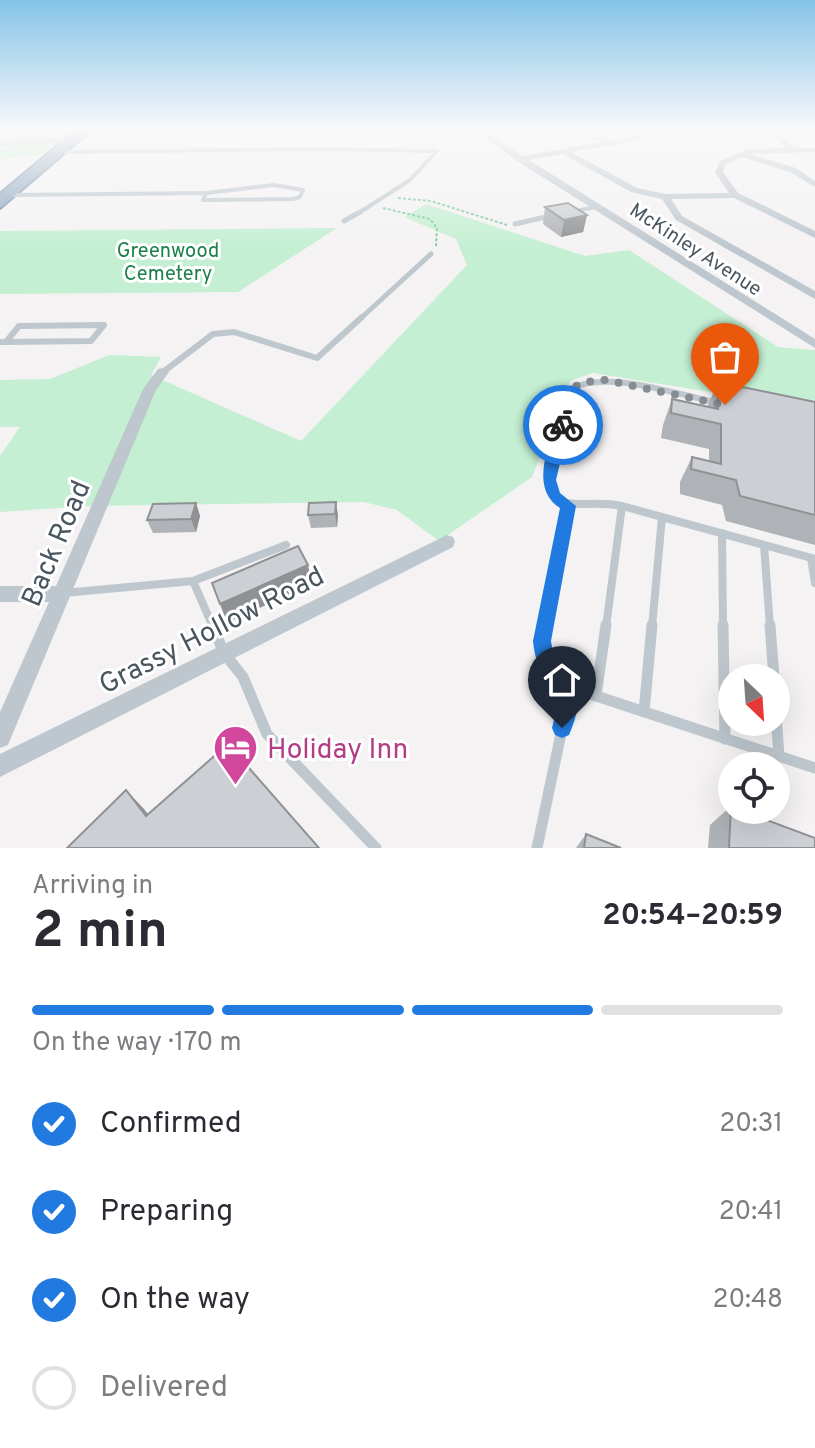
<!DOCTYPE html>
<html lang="en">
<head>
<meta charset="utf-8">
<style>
  body { margin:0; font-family:Overpass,sans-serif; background:#f2f2f3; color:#2b2b33; height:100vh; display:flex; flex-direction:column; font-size:30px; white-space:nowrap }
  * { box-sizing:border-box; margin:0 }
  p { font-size:26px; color:#7c7c81 }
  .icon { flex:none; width:44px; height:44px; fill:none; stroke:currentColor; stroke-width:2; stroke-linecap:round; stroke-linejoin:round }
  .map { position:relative; height:848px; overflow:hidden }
  .panel { display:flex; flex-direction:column; background:#fff; flex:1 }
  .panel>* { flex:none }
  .needle { width:52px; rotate:155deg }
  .fabs { position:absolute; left:718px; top:664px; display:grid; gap:16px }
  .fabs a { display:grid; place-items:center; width:72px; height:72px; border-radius:50%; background:#fff; box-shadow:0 8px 32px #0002; font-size:40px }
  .pin { position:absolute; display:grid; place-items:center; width:68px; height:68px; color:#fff; margin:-82px -34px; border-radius:50% 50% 50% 0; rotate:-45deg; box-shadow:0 0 8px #0007 }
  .pin .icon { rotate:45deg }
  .courier { position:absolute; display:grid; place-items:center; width:80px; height:80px; margin:-40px; border:6px solid #217adf; border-radius:50%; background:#fff; color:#222; box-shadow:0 2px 10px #0007 }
  .summary em { font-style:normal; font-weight:700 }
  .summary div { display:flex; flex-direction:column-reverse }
  .summary { display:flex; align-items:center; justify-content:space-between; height:136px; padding:0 32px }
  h1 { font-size:52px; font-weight:700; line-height:60px }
  .bar { display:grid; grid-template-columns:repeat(4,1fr); gap:12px 8px; align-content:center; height:96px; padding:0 32px }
  .bar i { height:10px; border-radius:6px; background:#e1e1e2 }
  .bar .current { background:#217adf }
  .bar p { grid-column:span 4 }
  ol { padding:0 32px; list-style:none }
  li { display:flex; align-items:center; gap:24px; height:88px }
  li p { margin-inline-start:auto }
  li .icon { padding:8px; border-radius:50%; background:#217adf; color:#fff; stroke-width:4 }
  li:last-child { color:#7c7c81 }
  li i { width:44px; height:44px; border:4px solid #e1e1e2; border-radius:50% }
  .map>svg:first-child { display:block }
  .green { fill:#c4efd3 }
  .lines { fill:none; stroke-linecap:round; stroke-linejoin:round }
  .highway-casing { stroke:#7791aa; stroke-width:4 }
  .path { stroke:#7ccca2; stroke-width:2; stroke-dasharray:3 2; stroke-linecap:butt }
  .lane-far4 { stroke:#bec7ce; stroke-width:4 }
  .lane-far3 { stroke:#bec7ce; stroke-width:5 }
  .lane-far2 { stroke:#bec7ce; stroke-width:6 }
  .lane-far1 { stroke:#bec7ce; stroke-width:8 }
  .lane { stroke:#bec7ce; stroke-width:11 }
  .street { fill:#bec7ce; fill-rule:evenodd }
  .highway { fill:#8ca6be; fill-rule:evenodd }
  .wall { fill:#afb2b6 }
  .shaded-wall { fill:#8f9194 }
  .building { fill:#cccfd4; stroke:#8f9194; stroke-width:2 }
  .route { fill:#217adf }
  .done { stroke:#868d92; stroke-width:8; stroke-dasharray:0 14.4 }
  .labels { text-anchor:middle; stroke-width:6; stroke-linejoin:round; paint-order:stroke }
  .far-street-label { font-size:20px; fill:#4a565f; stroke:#fff }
  .far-park-label { font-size:20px; fill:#1b804b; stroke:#fff }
  .near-street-label { font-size:28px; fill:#4a565f; stroke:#fff }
  .near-hotel-label { font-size:28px; fill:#b23c85; stroke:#fff; text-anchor:start }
</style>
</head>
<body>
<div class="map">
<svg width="815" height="848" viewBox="0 0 815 848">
  <rect width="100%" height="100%" fill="#f4f2f2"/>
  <path class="green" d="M 0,131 L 17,131 L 18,136 L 72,131 L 45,154 L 0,159 Z
    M 426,204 L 585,256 L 629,250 L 778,347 L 815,350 L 815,409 L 593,373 L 570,381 L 532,477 L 439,541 L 397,510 L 364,502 L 88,506 L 0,512 L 0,456 L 20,427 L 0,427 L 0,380 L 50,379 L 109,355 L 161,357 L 151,375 L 301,441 L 467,265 L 456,239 L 404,217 Z
    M 337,228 L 238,292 L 0,294 L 0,231 Z"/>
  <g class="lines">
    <defs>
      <path id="highway" d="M 75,131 L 90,131 L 0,208 L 0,194 Z"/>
    </defs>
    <use href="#highway" class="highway-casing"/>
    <path class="path" d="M 398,198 L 431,201 L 507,225
      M 383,208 L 430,219 L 437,228 L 436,246"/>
    <path class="lane-far4" d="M 0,144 L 73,139
      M 315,149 L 437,151 L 410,180 L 357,214
      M 274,185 L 303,190 L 300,197 L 293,199 L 203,200 L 206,193 Z
      M 10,195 L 206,193
      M 570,212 L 596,207"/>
    <path class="lane-far3" d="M 344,221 L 360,212
      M 515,224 L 550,216
      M 360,319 L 431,254"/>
    <path class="lane-far2" d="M 104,325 L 91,341 L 6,342 L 19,326 Z
      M 0,342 L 6,342
      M 163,372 L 213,334 L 234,332 L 317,358 L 362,317
      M 555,453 L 572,388 C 610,370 678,395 719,403"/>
    <path class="lane-far1" d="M 555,451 C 537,524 576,497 622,506 L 815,559
      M 722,533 L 723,627
      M 764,545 L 770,627
      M 811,558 L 815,583
      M 64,593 L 193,581
      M 213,627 L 193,581 L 286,545
      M 545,627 L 568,506
      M 606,627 L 622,506
      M 652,627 L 662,517"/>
    <path class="lane" d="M 212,625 L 224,653 L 243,677 L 267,734 L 376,848
      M 545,625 C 537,666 552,677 587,693 L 815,768
      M 723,625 L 725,739
      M 770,625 L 774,678
      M 596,696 L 606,625
      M 644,712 L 652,625
      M 776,715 L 779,756
      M 537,848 L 571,686"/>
    <path class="street" d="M 355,131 L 422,131 L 419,133 Z
      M 475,131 L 483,131 L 523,156 L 601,142 L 586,136 L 548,131 L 587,132 L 610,141 L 631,137 L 641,131 L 650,131 L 636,141 L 571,152 L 637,188 L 665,194 L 729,193 L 715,172 L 720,161 L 749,149 L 787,148 L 775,136 L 764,131 L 779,134 L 795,148 L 815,148 L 815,152 L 749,154 L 796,168 L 815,181 L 815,187 L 790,172 L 742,157 L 726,164 L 723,172 L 738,193 L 815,231 L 815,238 L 734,198 L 671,199 L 682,216 L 815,291 L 815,299 L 676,220 L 662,199 L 631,192 L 563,154 L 529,160 L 815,339 L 815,348 L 517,161 Z
      M 315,147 L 318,147 L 318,151 L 55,154 L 51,152 L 55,150 Z
      M 163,368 L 169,372 L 156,390 L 8,745 L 0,748 L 0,712 L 49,602 L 0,602 L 0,586 L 56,586 L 143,389 L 158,369 Z
      M 447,535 L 453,537 L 455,542 L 453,547 L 0,777 L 0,754 Z"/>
    <use href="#highway" class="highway"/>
  </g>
  <path class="wall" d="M 545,207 L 587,215 L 583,232 L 561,237 L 543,224 Z
    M 718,382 L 815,402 L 815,545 L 726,521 L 722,505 L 680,494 L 680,482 L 692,457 L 709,461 L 709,449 L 661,438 L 663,425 L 672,399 L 707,407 Z
    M 336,502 L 338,516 L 337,527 L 311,528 L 308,515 Z
    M 196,503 L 200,516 L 196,532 L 153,533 L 147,520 Z
    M 731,806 L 815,848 L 708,848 L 710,825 Z
    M 586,834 L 621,848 L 576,848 Z"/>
  <path class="shaded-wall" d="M 587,215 L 583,232 L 561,237 L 564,220 Z
    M 336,502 L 338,516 L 337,527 L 335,514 Z
    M 196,503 L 200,516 L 196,532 L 191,519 Z
    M 308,565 L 312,584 L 227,623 L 220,604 Z
    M 126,790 L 144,809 L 163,833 L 146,816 Z"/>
  <path class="building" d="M 568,203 L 587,215 L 564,220 L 545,207 Z
    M 718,382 L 815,402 L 815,515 L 740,496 L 736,480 L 691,469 L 692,457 L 721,464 L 721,424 L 671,413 L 672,399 L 718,409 Z
    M 336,502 L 335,514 L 308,515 L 309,503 Z
    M 196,503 L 191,519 L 147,520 L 153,504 Z
    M 298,546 L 308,565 L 220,604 L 212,583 Z
    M 228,744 L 319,848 L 67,848 L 126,790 L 146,816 Z
    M 731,806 L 732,807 L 732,810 L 740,810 L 815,838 L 815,848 L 729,848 Z
    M 586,834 L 621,848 L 584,848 Z"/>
  <linearGradient id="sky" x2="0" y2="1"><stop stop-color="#85c3e9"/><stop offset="0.52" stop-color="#faf9f9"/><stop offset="1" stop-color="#faf9f9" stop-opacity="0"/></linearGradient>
  <rect width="815" height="250" fill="url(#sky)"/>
  <path class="route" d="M 558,422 L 569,425 L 556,480 L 560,493 L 576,506 L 551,641 C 554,661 560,671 578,679 C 584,693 575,721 569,735 L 562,738 L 555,735 L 552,728 L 561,691 C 542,682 535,661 533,641 L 560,508 C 531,490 546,449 558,422 Z"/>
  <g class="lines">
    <path class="done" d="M 563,425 L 572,388 L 585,382 L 605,380 L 725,405"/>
  </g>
  <defs>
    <symbol id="hotel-pin" viewBox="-11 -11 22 30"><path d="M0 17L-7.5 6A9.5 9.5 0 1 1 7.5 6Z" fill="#d1479c" stroke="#fff"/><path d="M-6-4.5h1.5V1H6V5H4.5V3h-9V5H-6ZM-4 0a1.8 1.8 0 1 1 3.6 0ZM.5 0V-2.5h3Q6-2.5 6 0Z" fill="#fff"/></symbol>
  </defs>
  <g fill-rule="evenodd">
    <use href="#hotel-pin" x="210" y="722" width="51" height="69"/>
  </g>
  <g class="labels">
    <g class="far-street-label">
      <text transform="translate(696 249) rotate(33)" y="7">McKinley Avenue</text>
    </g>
    <g class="far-park-label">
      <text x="168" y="257">Greenwood<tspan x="168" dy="23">Cemetery</tspan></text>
    </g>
    <g class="near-street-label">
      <text transform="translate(55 543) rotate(-67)" y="10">Back Road</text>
      <text transform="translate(211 629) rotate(-27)" y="10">Grassy Hollow Road</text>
    </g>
    <g class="near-hotel-label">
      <text x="267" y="758">Holiday Inn</text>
    </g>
  </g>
</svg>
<div class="fabs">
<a><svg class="needle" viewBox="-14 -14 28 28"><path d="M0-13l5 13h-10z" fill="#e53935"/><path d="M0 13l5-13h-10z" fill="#7c7c81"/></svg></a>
<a><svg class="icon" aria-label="locate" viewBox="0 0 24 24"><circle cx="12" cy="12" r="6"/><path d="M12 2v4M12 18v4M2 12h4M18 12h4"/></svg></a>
</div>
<div class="pin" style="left:725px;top:405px;background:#ea580c"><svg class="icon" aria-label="bag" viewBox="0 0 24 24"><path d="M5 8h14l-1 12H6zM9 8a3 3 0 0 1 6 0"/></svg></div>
<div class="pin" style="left:562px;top:728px;background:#1f2937"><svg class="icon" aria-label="home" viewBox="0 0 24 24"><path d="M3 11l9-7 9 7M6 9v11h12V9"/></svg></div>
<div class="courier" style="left:563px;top:425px"><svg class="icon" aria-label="bike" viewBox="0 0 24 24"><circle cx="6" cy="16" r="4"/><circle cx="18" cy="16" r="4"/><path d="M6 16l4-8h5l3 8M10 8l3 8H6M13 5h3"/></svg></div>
</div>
<section class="panel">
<div class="summary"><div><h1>2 min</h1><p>Arriving in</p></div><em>20:54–20:59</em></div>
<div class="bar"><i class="current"></i><i class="current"></i><i class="current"></i><i></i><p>On the way · 170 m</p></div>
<ol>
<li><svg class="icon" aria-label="check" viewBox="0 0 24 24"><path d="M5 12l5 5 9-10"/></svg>Confirmed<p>20:31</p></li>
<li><svg class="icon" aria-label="check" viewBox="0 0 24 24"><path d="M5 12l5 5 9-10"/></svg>Preparing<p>20:41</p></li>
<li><svg class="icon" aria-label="check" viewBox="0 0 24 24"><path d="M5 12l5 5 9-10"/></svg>On the way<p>20:48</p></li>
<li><i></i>Delivered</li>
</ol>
</section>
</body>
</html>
